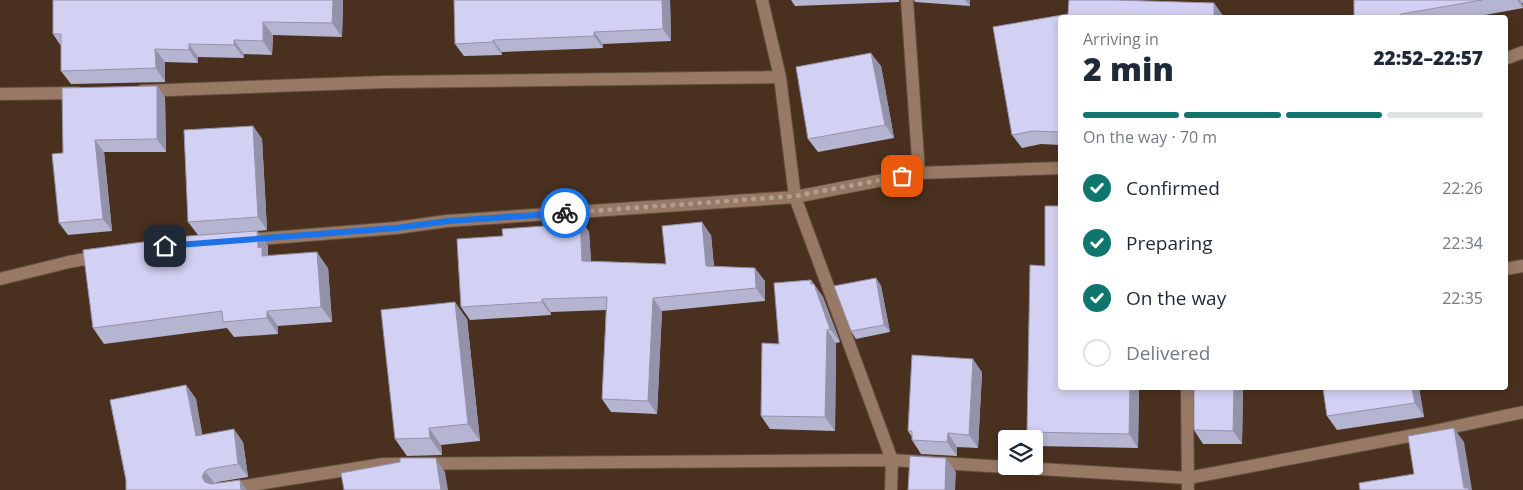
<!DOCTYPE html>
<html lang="en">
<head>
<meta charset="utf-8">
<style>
  body { margin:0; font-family:"Open Sans",sans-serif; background:#f6f6f7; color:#1f2937; height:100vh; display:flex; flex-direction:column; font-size:19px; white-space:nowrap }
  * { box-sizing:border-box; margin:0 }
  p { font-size:16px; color:#747a83 }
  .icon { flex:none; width:28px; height:28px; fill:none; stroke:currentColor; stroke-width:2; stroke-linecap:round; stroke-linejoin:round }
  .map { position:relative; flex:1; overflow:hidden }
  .sheet { position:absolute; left:1058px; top:15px; width:450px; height:375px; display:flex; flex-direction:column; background:#fff; border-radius:5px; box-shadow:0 2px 8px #0003 }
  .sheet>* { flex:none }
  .fabs { position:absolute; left:998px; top:430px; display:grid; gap:10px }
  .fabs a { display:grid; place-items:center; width:45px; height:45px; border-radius:5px; background:#fff; box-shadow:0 2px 8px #0003; font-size:25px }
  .pin { position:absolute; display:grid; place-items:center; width:42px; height:42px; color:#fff; margin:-21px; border-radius:10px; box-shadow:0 2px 8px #0006 }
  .courier { position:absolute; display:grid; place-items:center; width:50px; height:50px; margin:-25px; border:4px solid #1a73e8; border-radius:50%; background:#fff; color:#222; box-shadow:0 1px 6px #0007 }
  .head em { font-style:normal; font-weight:800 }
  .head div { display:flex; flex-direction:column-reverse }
  .head { display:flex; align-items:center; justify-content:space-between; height:85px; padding:0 25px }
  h1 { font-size:32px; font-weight:800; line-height:38px }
  .bar { display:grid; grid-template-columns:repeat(4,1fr); gap:8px 5px; align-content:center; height:60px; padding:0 25px }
  .bar i { height:6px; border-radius:4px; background:#e0e1e3 }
  .bar .on { background:#0f766e }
  .bar p { grid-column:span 4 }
  ol { padding:0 25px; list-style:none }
  li { display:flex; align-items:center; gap:15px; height:55px }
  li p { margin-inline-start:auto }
  li .icon { padding:5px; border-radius:50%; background:#0f766e; color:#fff; stroke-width:4 }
  li:last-child { color:#747a83 }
  li i { width:28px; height:28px; border:2px solid #e0e1e3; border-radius:50% }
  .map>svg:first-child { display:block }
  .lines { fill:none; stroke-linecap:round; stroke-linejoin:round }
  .minor-casing { stroke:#634e3e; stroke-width:14 }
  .minor { stroke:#977965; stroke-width:12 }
  .wall { fill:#b5b4d1 }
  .shaded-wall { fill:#9492aa }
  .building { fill:#d3d1f3; stroke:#9492aa }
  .done { stroke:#b29f91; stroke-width:5; stroke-dasharray:0 9 }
  .route { stroke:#1a73e8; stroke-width:6 }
</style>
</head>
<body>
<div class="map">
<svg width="1523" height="490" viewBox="0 0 1523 490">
  <rect width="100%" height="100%" fill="#4a311f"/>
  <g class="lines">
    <defs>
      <path id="minor" d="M 762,0 L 780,77 L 795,197 L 919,173 L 1060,168
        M 907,0 L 919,173
        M 1505,59 L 1523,52
        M 142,91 L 385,82 L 780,77
        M 0,94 L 77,93
        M 246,240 L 396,228 L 447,221 L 795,197 L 892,460 L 891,490
        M 1505,269 L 1523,266
        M 0,279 L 69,262 L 100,256
        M 1187,388 L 1188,490
        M 220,490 L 383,464 L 892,460 L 1188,478 L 1425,433 L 1523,412"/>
    </defs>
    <use href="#minor" class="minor-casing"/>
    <use href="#minor" class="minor"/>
  </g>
  <path class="wall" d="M 53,0 L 343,0 L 342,37 L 273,35 L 272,55 L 244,54 L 244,58 L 198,57 L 198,63 L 165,62 L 165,82 L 71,84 L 61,71 L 61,46 L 53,34 Z
    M 670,0 L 671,41 L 603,44 L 603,48 L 502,52 L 502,55 L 464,56 L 455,44 Z
    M 791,0 L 899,0 L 899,2 L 795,6 Z
    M 914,0 L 970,0 L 970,6 L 915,2 Z
    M 1069,0 L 1118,0 L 1214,3 L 1224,18 L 1060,18 L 1060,145 L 1041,144 L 1022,148 L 1012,135 L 993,27 L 1068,14 Z
    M 1354,0 L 1523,0 L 1523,3 L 1522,3 L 1523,8 L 1469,18 L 1354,18 Z
    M 881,66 L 894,138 L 818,152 L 808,139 Z
    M 157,86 L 165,98 L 166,152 L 104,152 L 112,231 L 68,235 L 59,223 L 63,153 Z
    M 253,126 L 262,139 L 267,230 L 257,231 L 268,246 L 268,256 L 328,268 L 332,322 L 278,326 L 278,334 L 234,337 L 227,328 L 104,344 L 93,328 L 198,235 L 188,222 Z
    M 580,219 L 589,232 L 591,261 L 666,264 L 711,235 L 714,267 L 765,281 L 765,301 L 662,311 L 657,414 L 611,412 L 602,399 L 606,310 L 551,312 L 551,315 L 470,320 L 461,307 L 503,236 L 545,226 Z
    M 1045,266 L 1139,388 L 1138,448 L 1037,446 L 1034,442 L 1034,439 L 1032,439 L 1027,432 Z
    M 876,278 L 881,286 L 890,332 L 856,339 L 851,331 Z
    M 811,280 L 823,297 L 840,342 L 836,343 L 835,431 L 770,429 L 761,416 L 779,344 Z
    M 467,319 L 480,441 L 441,445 L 442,455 L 407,456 L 395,439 Z
    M 982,372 L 978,448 L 957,447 L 957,456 L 921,454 L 912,440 L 912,437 L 908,431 Z
    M 186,385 L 196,399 L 202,435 L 243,442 L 248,477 L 218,482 L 215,484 L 126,490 Z
    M 1194,388 L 1243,388 L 1242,444 L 1203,444 L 1194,430 Z
    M 1323,388 L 1419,388 L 1424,417 L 1337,430 L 1327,416 Z"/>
  <path class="shaded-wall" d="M 333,0 L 343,0 L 342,37 L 332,23 Z
    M 662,0 L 670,0 L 671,41 L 663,29 Z
    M 965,0 L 970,0 L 970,6 Z
    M 1517,0 L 1520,0 L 1522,3 L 1523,8 Z
    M 1214,3 L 1224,17 L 1224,18 L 1214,18 Z
    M 263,22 L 273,35 L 272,55 L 263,41 Z
    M 594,32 L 603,44 L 603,48 L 594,36 Z
    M 234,40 L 244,54 L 244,58 L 234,45 Z
    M 493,40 L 502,52 L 502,55 L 493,42 Z
    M 189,44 L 198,57 L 198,63 L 189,50 Z
    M 155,49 L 165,62 L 165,82 L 156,68 Z
    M 871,53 L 881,66 L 894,138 L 885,125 Z
    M 157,86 L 165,98 L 166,152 L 157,139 Z
    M 253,126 L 262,139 L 267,230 L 258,217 Z
    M 95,140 L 104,152 L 112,231 L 103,219 Z
    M 580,219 L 589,232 L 592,274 L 582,261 Z
    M 702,222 L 711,235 L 715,279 L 706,266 Z
    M 257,231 L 268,246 L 268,257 L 262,256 L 258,248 Z
    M 317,252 L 328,268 L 332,322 L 321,307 Z
    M 755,268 L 765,281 L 765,301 L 756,288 Z
    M 876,278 L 881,286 L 890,332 L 884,325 Z
    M 811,280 L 823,297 L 840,342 L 830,329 L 811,284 Z
    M 653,298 L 662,311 L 657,414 L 648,401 Z
    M 542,299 L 551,312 L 551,315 L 542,302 Z
    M 455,302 L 467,319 L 480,441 L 468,424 Z
    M 267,311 L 278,326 L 278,334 L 267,318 Z
    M 827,330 L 836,343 L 835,431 L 825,417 Z
    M 973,359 L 982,372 L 978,448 L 969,435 Z
    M 186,385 L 196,399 L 205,449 L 196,436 Z
    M 1130,388 L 1139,388 L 1138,448 L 1129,434 Z
    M 1234,388 L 1243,388 L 1242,444 L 1233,431 Z
    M 1412,388 L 1419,388 L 1424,417 L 1415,403 Z
    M 429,428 L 441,445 L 442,455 L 430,438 Z
    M 1454,428 L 1464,442 L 1472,490 L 1466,490 L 1464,488 Z
    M 234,429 L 243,442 L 248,477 L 238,464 Z
    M 948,433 L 957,447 L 957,456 L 947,442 Z
    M 436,458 L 445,472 L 448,490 L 441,490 Z
    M 946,458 L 956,472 L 955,490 L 945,490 Z
    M 205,471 L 215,484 L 212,490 L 205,482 L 202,477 Z
    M 240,480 L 247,490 L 241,490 Z"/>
  <path class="building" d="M 53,0 L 333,0 L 332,23 L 263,22 L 263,41 L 234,40 L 234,45 L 189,44 L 189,50 L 155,49 L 156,68 L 61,71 L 61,34 L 53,34 Z
    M 454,0 L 662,0 L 663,29 L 594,32 L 594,36 L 493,40 L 493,42 L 455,44 Z
    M 1069,0 L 1112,0 L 1214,3 L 1214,18 L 1060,18 L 1060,132 L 1032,131 L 1012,135 L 993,27 L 1068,14 Z
    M 1354,0 L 1482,0 L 1401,14 L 1400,18 L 1354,18 Z
    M 871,53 L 885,125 L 808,139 L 796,67 Z
    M 157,86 L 157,139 L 95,140 L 103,219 L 59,223 L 52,154 L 63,153 L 62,88 Z
    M 253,126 L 258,217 L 188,222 L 184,130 Z
    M 1045,206 L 1060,206 L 1060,388 L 1130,388 L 1129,434 L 1027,432 L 1030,265 L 1045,266 Z
    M 580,219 L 582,261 L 666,264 L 662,226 L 702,222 L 706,266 L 755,268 L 756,288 L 653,298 L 648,401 L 602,399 L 607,297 L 542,299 L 542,302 L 461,307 L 457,239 L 503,236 L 502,229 L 545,226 L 545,221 Z
    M 257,231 L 258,248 L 262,247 L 262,256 L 317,252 L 321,307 L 267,311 L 267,318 L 223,322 L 222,311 L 93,328 L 83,250 L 188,236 Z
    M 876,278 L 884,325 L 851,331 L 834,286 Z
    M 811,280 L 811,284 L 814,284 L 830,329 L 827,330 L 825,417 L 761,416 L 762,343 L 779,344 L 774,283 Z
    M 455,302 L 468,424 L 429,428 L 430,438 L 395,439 L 381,310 Z
    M 912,355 L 973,359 L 969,435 L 948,433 L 947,442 L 912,440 L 912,431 L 908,431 Z
    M 186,385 L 196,436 L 234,429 L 238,464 L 209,469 L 205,471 L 202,477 L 205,482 L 211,484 L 240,480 L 241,490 L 126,490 L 126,480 L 110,400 Z
    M 1194,388 L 1234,388 L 1233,431 L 1194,430 Z
    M 1323,388 L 1412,388 L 1415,403 L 1327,416 Z
    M 1454,428 L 1464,488 L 1468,488 L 1469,490 L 1360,490 L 1359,483 L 1414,474 L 1408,436 Z
    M 910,456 L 946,458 L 945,490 L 908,490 Z
    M 400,458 L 436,458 L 441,490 L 344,490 L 341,473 L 400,462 Z"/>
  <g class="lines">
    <path class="done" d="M 565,213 L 795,196 L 902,176"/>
    <path class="route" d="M 165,246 L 396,228 L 448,221 L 565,213"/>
  </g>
</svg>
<div class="fabs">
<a><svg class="icon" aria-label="layers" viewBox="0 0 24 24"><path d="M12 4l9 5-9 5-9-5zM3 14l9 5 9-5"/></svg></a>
</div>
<div class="pin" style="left:902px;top:176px;background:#ea580c"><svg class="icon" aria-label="bag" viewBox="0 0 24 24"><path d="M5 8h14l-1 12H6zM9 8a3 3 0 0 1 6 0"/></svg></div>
<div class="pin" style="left:165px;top:246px;background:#1f2937"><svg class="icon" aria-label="home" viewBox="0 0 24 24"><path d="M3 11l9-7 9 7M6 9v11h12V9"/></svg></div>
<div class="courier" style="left:565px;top:213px"><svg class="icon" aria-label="bike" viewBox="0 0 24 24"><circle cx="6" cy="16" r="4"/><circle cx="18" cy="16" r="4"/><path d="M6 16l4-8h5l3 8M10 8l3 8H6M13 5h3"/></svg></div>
<section class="sheet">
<div class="head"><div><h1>2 min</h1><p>Arriving in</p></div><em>22:52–22:57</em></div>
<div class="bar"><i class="on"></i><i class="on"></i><i class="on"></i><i></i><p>On the way · 70 m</p></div>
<ol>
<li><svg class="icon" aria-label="check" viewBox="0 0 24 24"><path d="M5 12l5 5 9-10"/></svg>Confirmed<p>22:26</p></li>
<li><svg class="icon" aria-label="check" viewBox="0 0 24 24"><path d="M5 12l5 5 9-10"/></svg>Preparing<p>22:34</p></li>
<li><svg class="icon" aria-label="check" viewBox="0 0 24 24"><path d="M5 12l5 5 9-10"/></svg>On the way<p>22:35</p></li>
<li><i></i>Delivered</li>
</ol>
</section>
</div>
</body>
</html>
